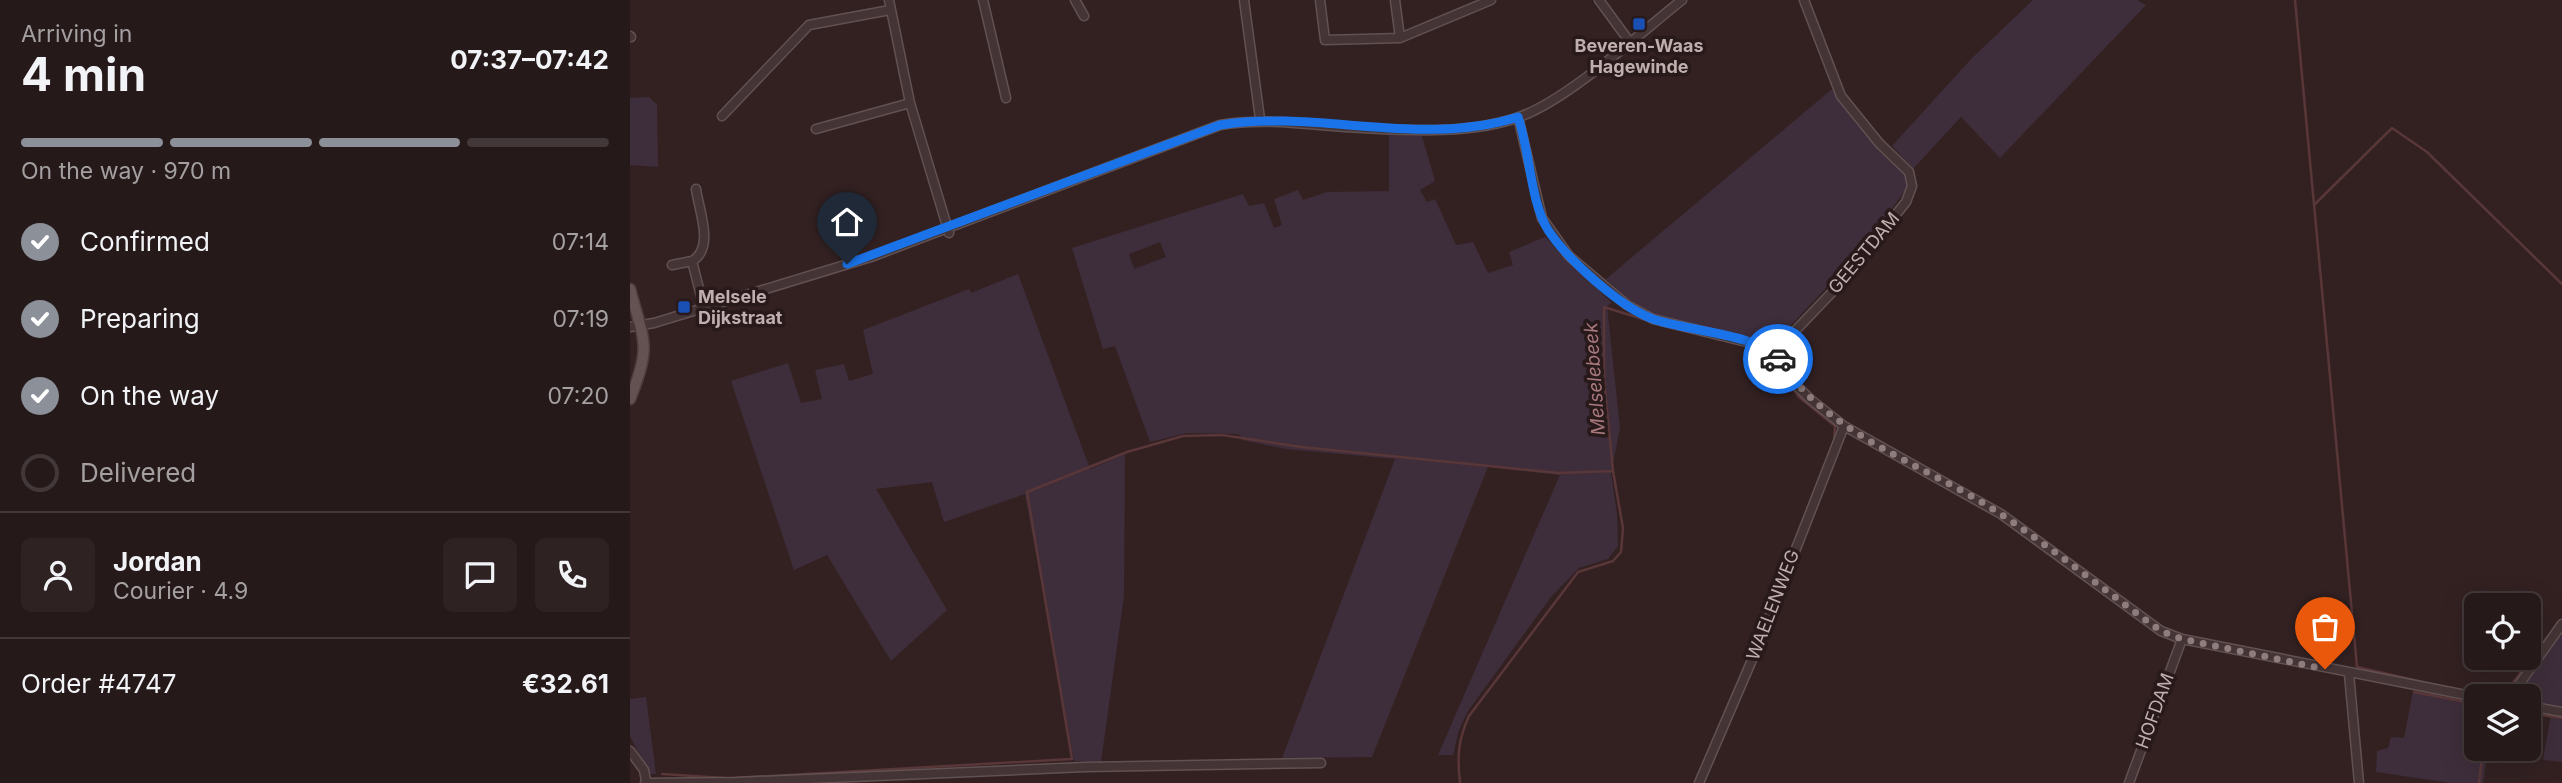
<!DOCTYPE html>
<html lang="en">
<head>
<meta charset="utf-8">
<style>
  body { margin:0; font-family:Inter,sans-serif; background:#2e2223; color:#f1f3f6; height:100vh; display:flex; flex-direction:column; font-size:26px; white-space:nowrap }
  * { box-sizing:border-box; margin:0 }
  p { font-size:23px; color:#a4a0a2 }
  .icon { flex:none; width:38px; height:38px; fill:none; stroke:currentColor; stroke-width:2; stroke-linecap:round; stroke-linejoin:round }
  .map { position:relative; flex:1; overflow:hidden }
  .details { display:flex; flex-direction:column; background:#26191a; width:630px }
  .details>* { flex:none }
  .buttons { position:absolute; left:1834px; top:593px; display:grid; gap:14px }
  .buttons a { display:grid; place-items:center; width:77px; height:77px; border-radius:10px; background:#26191a; box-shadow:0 7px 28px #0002,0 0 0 2px #423839; font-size:35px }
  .pin { position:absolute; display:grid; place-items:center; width:60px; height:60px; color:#fff; margin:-72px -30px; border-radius:50% 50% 50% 0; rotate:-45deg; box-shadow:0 0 7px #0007 }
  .pin .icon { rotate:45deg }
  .courier { position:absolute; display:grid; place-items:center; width:70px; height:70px; margin:-35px; border:5px solid #1a73e8; border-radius:50%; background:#fff; color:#222; box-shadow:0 2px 9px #0007 }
  .headline em { font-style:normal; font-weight:700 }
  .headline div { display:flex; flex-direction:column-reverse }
  .headline { display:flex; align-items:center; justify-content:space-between; height:119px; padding:0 21px }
  h1 { font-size:46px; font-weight:700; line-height:52px }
  .bar { display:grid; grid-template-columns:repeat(4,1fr); gap:10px 7px; align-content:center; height:84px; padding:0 21px }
  .bar i { height:9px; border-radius:5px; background:#423839 }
  .bar .active { background:#8c9099 }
  .bar p { grid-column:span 4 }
  .line { display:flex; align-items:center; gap:18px; padding:0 21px; border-top:2px solid #423839 }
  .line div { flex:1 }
  .round { display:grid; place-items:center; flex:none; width:74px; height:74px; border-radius:10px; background:#2e2223 }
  ol { padding:0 21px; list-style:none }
  li { display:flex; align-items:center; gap:21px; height:77px }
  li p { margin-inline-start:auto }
  li .icon { padding:7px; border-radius:50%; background:#8c9099; color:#fff; stroke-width:4 }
  li:last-child { color:#a4a0a2 }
  li i { width:38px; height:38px; border:4px solid #423839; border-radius:50% }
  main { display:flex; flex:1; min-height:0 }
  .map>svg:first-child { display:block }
  .green { fill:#3e2d3a; fill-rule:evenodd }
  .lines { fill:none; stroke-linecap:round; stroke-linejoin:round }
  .stream { stroke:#593638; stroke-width:2.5 }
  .minor-casing { stroke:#625152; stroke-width:11 }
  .major-casing { stroke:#4e3d3e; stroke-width:13 }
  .minor { stroke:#443435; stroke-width:8 }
  .major { stroke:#645253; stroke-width:10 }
  .done { stroke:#8f7d7d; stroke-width:7; stroke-dasharray:0 12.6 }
  .route { stroke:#1a73e8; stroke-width:9 }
  .transit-dot { fill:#1a4fb4; stroke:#28191a; stroke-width:2.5 }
  .labels { text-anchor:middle; stroke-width:7; stroke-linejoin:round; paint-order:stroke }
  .poi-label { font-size:18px; font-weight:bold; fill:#c1aeae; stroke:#28191a }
  .street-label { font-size:18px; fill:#c1aeae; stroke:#28191a }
  .water-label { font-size:19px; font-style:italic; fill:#a7787c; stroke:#28191a }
</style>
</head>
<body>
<main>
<section class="details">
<div class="headline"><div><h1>4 min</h1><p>Arriving in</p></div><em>07:37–07:42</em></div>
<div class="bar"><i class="active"></i><i class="active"></i><i class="active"></i><i></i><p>On the way · 970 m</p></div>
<ol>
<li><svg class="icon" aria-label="check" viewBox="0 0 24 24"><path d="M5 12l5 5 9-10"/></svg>Confirmed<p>07:14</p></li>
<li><svg class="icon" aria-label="check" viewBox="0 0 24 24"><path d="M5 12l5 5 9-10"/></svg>Preparing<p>07:19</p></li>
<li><svg class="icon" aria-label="check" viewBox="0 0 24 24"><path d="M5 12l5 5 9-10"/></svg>On the way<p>07:20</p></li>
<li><i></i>Delivered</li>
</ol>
<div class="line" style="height:126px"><a class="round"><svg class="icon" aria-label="person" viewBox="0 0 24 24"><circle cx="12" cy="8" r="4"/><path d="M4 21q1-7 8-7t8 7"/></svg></a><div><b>Jordan</b><p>Courier · 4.9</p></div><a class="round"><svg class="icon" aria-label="chat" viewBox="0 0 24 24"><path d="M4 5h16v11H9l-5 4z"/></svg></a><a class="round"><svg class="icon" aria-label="phone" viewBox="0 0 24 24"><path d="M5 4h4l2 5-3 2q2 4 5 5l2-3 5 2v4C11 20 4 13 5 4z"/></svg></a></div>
<div class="line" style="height:91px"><div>Order #4747</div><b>€32.61</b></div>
</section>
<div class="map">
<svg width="1932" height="783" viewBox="0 0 1932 783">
  <rect width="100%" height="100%" fill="#332122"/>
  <path class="green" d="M 1403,0 L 1507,0 L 1516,5 L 1370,158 L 1331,117 L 1283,169 L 1262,146 L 1342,58 Z
    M 1202,89 L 1227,125 L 1273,173 L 1278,186 L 1237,244 L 1149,338 L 1140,343 L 1024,315 L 1000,301 L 976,279 Z
    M 19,97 L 27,105 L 28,167 L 0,165 L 0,98 Z
    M 759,135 L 792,136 L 805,181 L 790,190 L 797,202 L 805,199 L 826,245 L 843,242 L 858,273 L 883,265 L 879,252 L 915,237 L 982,303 L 977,306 L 990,428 L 981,473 L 987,514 L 988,546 L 978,559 L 949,568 L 921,597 L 838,711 L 829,730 L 823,755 L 808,755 L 930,475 L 858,467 L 742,757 L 652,758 L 765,459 L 656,449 L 612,440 L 609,434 L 557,433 L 520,442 L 485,346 L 473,349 L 442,248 L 613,194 L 619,206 L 634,203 L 644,228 L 652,225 L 644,199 L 668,190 L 673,200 L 697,192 L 759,191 ZM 530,242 L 536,257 L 504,269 L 499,254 Z
    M 388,274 L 460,469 L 495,454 L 494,596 L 471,762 L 444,761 L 395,494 L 314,522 L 302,482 L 246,489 L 317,610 L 261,661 L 197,555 L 164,570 L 101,381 L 158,363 L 171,403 L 192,399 L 185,370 L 214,364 L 219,381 L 243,374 L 233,330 L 339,289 L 341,293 Z
    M 1932,629 L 1932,710 L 1899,705 L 1899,696 L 1888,696 L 1888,692 Z
    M 1783,691 L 1846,703 L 1846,749 L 1858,749 L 1853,783 L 1821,783 L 1746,772 L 1747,751 L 1758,748 L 1761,737 L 1774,738 Z
    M 16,697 L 26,774 L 19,774 L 0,736 L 0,699 Z
    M 1921,714 L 1932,716 L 1932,762 L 1913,760 Z"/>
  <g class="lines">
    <path class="stream" d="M 1665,0 L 1727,667 L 1810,686
      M 1685,204 L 1762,128 L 1797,152 L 1932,284
      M 1157,381 L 1169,397 L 1205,426 L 1204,443
      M 1157,560 L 1186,488
      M 1784,692 L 1846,704
      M 1847,693 L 1863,696 L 1875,693 L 1915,641
      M 1899,713 L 1932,718
      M 32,774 L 94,778
      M 104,778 L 442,759 L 397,492 L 497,452 L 553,436 L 592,435 L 671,447 L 928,473 L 983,471
      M 830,783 C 827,757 828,740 839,716 L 948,572 L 983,561 L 991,552 L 993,528 L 983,471 L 974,379 L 974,307 L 1019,321
      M 1849,783 L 1853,749"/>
    <defs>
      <path id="minor" d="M 259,0 L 280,103 L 319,233
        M 353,0 L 376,98
        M 445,0 L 454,16
        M 614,0 L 630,119
        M 690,0 L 695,40 L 770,38 L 861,0
        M 765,0 L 770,38
        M 969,0 L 999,41
        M 0,36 L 1,37
        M 92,116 L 179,25 L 260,10
        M 888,117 L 912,218 L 939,256 L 997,305 L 1023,319 L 1133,346 L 1144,353 L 1160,379 L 1180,399 L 1214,426 L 1371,514 L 1531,631 L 1552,639 L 1846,697
        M 186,129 L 280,103
        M 66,189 C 69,211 85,248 62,261 L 74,308
        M 42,265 L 62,261
        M 0,327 L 24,323 L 241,257 L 590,125 C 639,117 684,126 733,128 C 783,131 844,134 892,116 C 941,97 1009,34 1052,0
        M 1144,353 L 1209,285 L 1276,202 L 1282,186 L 1279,172 L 1249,143 L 1211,96 L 1174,0
        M 1719,674 L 1729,783
        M 1881,696 L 1932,624
        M 1899,706 L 1932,712
        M 0,751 L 14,770 L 16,781
        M 15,783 L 107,782 L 455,767 L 691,763
        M 1069,783 L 1128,646 L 1214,426
        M 1499,783 L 1552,639"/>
      <path id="major" d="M 0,289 C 14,342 22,345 0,399"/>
    </defs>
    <use href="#minor" class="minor-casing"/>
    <use href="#major" class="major-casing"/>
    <use href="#minor" class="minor"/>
    <use href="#major" class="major"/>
  </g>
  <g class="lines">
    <path class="done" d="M 1148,359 C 1200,438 1296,464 1372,515 C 1426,551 1478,593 1531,631 L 1552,639 L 1695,669"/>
    <path class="route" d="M 217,264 L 590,125 C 688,109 790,148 888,117 C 900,151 900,201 918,230 C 938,260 990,307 1023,319 C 1052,330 1133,335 1148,359"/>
  </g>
  <g class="transit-dot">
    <rect x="1002" y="17" width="14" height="14" rx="3.5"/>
    <rect x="47" y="300" width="14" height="14" rx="3.5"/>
  </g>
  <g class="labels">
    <g class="poi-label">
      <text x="1009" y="52">Beveren-Waas<tspan x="1009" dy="21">Hagewinde</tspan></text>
      <text x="68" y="303" text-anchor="start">Melsele<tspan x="68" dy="21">Dijkstraat</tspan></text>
    </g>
    <g class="street-label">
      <text transform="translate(1234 253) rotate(-50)" y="6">GEESTDAM</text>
      <text transform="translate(1143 605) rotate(-69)" y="6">WAELENWEG</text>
      <text transform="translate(1525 711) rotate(-70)" y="6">HOFDAM</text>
    </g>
    <g class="water-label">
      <text transform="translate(964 379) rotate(-94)" y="7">Melselebeek</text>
    </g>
  </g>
</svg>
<div class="buttons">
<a><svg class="icon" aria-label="locate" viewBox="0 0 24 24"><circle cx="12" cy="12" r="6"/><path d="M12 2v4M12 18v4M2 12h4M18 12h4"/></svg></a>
<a><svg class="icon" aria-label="layers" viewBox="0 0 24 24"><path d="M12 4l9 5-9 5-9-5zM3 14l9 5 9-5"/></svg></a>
</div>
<div class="pin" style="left:1695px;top:669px;background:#ea580c"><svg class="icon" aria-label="bag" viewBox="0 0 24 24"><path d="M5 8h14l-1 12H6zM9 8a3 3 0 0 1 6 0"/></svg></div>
<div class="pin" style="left:217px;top:264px;background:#1f2937"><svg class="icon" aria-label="home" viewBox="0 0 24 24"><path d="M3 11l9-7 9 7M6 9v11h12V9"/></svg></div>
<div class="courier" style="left:1148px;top:359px"><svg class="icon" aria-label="car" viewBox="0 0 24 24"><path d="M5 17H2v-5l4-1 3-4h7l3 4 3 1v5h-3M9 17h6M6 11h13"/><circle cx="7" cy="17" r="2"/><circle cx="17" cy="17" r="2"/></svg></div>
</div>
</main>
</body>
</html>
